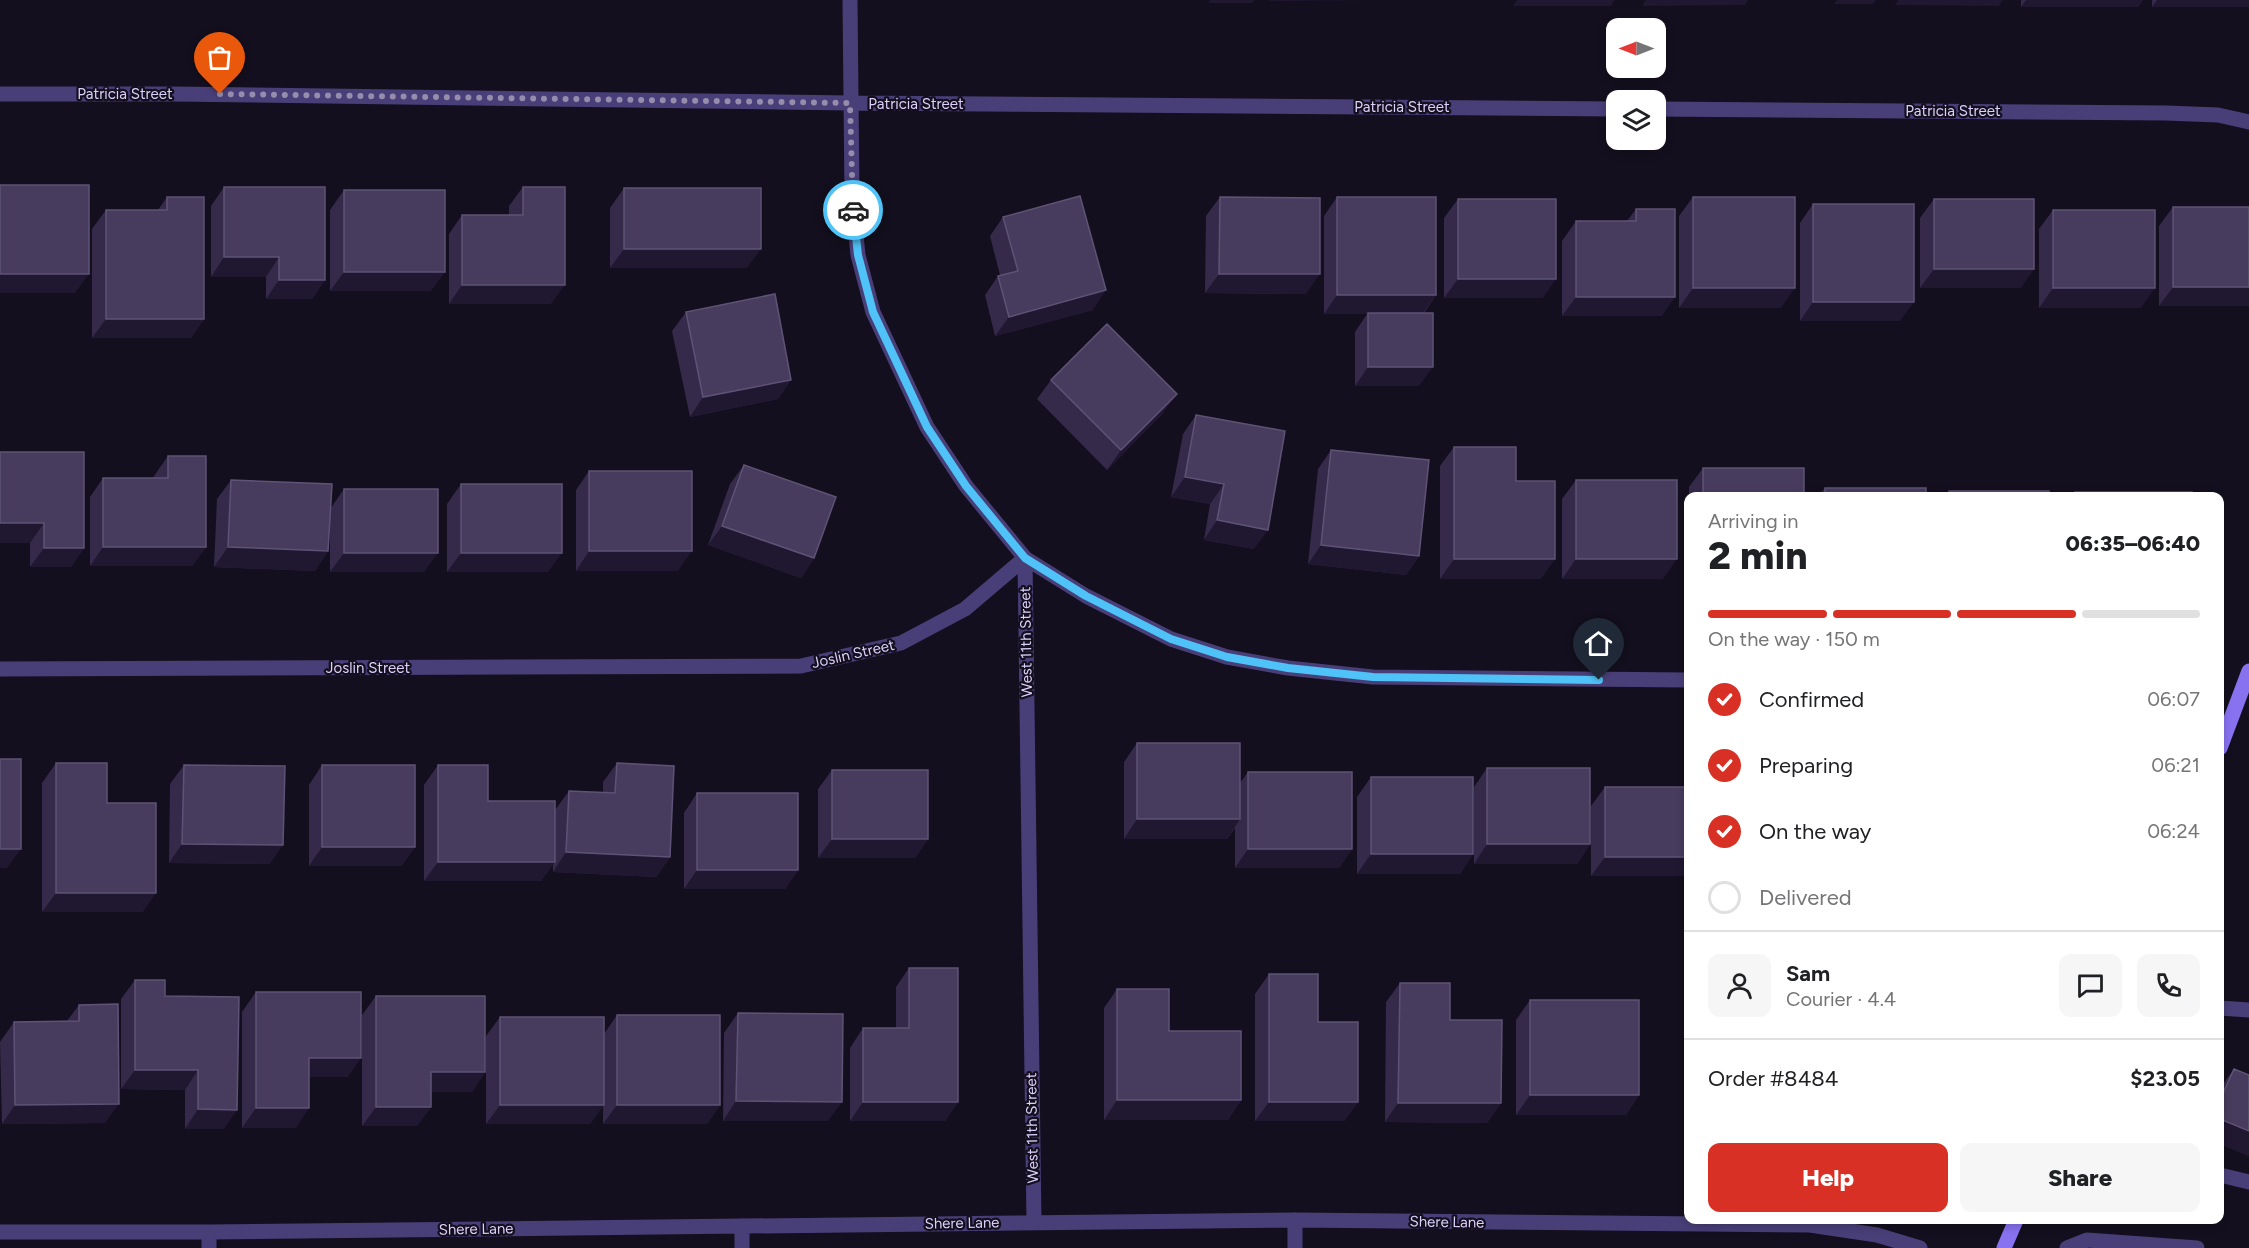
<!DOCTYPE html>
<html lang="en">
<head>
<meta charset="utf-8">
<style>
  body { margin:0; font-family:Figtree,sans-serif; background:#f6f6f6; color:#202124; height:100vh; display:flex; flex-direction:column; font-size:22px; white-space:nowrap }
  * { box-sizing:border-box; margin:0 }
  p { font-size:20px; color:#757577 }
  .icon { flex:none; width:33px; height:33px; fill:none; stroke:currentColor; stroke-width:2; stroke-linecap:round; stroke-linejoin:round }
  .map { position:relative; flex:1; overflow:hidden }
  .details { position:absolute; left:1684px; top:492px; width:540px; height:732px; display:flex; flex-direction:column; background:#fff; border-radius:12px; box-shadow:0 3px 9px #0003 }
  .details>* { flex:none }
  .needle { width:39px; rotate:270deg }
  .fabs { position:absolute; left:1606px; top:18px; display:grid; gap:12px }
  .fabs a { display:grid; place-items:center; width:60px; height:60px; border-radius:12px; background:#fff; box-shadow:0 3px 9px #0003; font-size:30px }
  .pin { position:absolute; display:grid; place-items:center; width:51px; height:51px; color:#fff; margin:-62px -26px; border-radius:50% 50% 50% 0; rotate:-45deg; box-shadow:0 0 6px #0007 }
  .pin .icon { rotate:45deg }
  .courier { position:absolute; display:grid; place-items:center; width:60px; height:60px; margin:-30px; border:4px solid #4fc3f7; border-radius:50%; background:#fff; color:#222; box-shadow:0 2px 8px #0007 }
  .head em { font-style:normal; font-weight:800 }
  .head div { display:flex; flex-direction:column-reverse }
  .head { display:flex; align-items:center; justify-content:space-between; height:102px; padding:0 24px }
  h1 { font-size:39px; font-weight:800; line-height:45px }
  .bar { display:grid; grid-template-columns:repeat(4,1fr); gap:9px 6px; align-content:center; height:72px; padding:0 24px }
  .bar i { height:8px; border-radius:4px; background:#e0e0e0 }
  .bar .on { background:#d93025 }
  .bar p { grid-column:span 4 }
  .line { display:flex; align-items:center; gap:15px; padding:0 24px; border-top:2px solid #e0e0e0 }
  .line div { flex:1 }
  .round { display:grid; place-items:center; flex:none; width:63px; height:63px; border-radius:12px; background:#f6f6f6 }
  ol { padding:0 24px; list-style:none }
  li { display:flex; align-items:center; gap:18px; height:66px }
  li p { margin-inline-start:auto }
  li .icon { padding:6px; border-radius:50%; background:#d93025; color:#fff; stroke-width:4 }
  li:last-child { color:#757577 }
  li i { width:33px; height:33px; border:3px solid #e0e0e0; border-radius:50% }
  .primary-button { display:flex; gap:12px; margin-top:auto; padding:12px 24px }
  .primary-button a { flex:1; height:69px; border-radius:12px; background:#d93025; color:#fff; font-size:24px; font-weight:800; line-height:69px; text-align:center }
  .primary-button a+a { background:#f6f6f6; color:#202124 }
  .map>svg:first-child { display:block }
  .lines { fill:none; stroke-linecap:round; stroke-linejoin:round }
  .lane { stroke:#493f78; stroke-width:15 }
  .street { stroke:#493f78; stroke-width:15 }
  .secondary { stroke:#8872f0; stroke-width:15 }
  .wall { fill:#352a4a }
  .shaded-wall { fill:#201731 }
  .building { fill:#473c5d; stroke:#5e5376; stroke-width:1.5 }
  .done { stroke:#968dad; stroke-width:6; stroke-dasharray:0 10.8 }
  .route { stroke:#4fc3f7; stroke-width:8 }
  .labels { text-anchor:middle; stroke-width:4.5; stroke-linejoin:round; paint-order:stroke }
  .street-label { font-size:15px; fill:#dcd1fa; stroke:#140f1e }
</style>
</head>
<body>
<div class="map">
<svg width="2249" height="1248" viewBox="0 0 2249 1248">
  <rect width="100%" height="100%" fill="#140f1e"/>
  <g class="lines">
    <path class="lane" d="M 2220,1008 L 2249,1010
      M 2220,1175 L 2249,1182
      M 2067,1248 L 2087,1240 L 2197,1248"/>
    <path class="street" d="M 850,0 L 852,196 L 858,255 L 873,312 L 927,427 L 966,486 L 1025,558 L 1086,596 L 1171,639 L 1227,657 L 1288,668 L 1373,677 L 1689,680
      M 0,94 L 173,94 L 850,103 L 1617,109
      M 1656,109 L 2166,113 L 2218,115 L 2249,122
      M 1025,558 L 1034,1223
      M 0,669 L 801,666 L 901,643 L 965,609 L 1025,558
      M 1295,1220 L 1295,1248
      M 0,1232 L 209,1232 L 1295,1220 L 1810,1225 L 1877,1235 L 1920,1248
      M 209,1232 L 209,1248
      M 742,1248 L 742,1226"/>
    <path class="secondary" d="M 2220,748 L 2249,671
      M 2004,1248 L 2016,1220"/>
  </g>
  <path class="wall" d="M 2021,0 L 2143,0 L 2138,7 L 2021,7 Z
    M 2152,0 L 2249,0 L 2249,7 L 2152,7 Z
    M 224,187 L 325,280 L 312,299 L 266,299 L 266,277 L 211,277 L 211,206 Z
    M 523,187 L 551,304 L 449,304 L 449,234 L 462,215 L 509,215 L 509,206 Z
    M 624,188 L 747,268 L 610,268 L 610,208 Z
    M 344,190 L 431,291 L 330,291 L 330,210 Z
    M 167,197 L 204,319 L 191,338 L 92,338 L 92,229 L 106,210 L 158,210 Z
    M 1220,197 L 1306,294 L 1205,293 L 1206,216 Z
    M 1337,197 L 1436,295 L 1424,313 L 1419,386 L 1355,386 L 1355,332 L 1367,314 L 1324,314 L 1324,216 Z
    M 1693,197 L 1781,308 L 1679,308 L 1679,216 Z
    M 1458,199 L 1543,298 L 1444,298 L 1444,218 Z
    M 1934,199 L 2021,288 L 1920,288 L 1920,218 Z
    M 1813,204 L 1900,321 L 1800,321 L 1800,223 Z
    M 2173,207 L 2249,306 L 2159,306 L 2159,226 Z
    M 1636,209 L 1662,316 L 1562,316 L 1562,241 L 1576,221 L 1627,221 Z
    M 2053,210 L 2141,308 L 2039,308 L 2039,229 Z
    M 1003,217 L 1093,310 L 995,336 L 985,295 L 998,276 L 1000,275 L 990,236 Z
    M 686,312 L 791,380 L 778,399 L 690,417 L 672,331 Z
    M 1051,380 L 1163,413 L 1107,470 L 1037,399 Z
    M 1196,415 L 1254,549 L 1204,540 L 1210,504 L 1171,497 L 1183,434 Z
    M 1454,447 L 1516,481 L 1541,579 L 1440,579 L 1440,466 Z
    M 1331,450 L 1419,556 L 1406,575 L 1308,564 L 1318,469 Z
    M 84,452 L 84,548 L 71,567 L 30,567 L 30,543 L 0,543 Z
    M 168,456 L 206,547 L 192,566 L 90,566 L 90,497 L 103,478 L 154,478 L 154,476 Z
    M 744,465 L 814,558 L 801,578 L 708,545 L 730,484 Z
    M 1703,468 L 1804,496 L 1689,496 L 1689,487 Z
    M 589,471 L 678,571 L 576,571 L 576,490 Z
    M 231,480 L 328,551 L 315,571 L 214,567 L 217,499 Z
    M 1576,480 L 1663,579 L 1562,579 L 1562,499 Z
    M 461,484 L 548,572 L 447,572 L 447,504 Z
    M 1825,488 L 1926,496 L 1818,496 Z
    M 344,489 L 424,572 L 330,572 L 330,509 Z
    M 1137,743 L 1240,783 L 1248,772 L 1352,849 L 1339,868 L 1235,868 L 1235,828 L 1227,839 L 1124,839 L 1124,762 Z
    M 56,763 L 107,803 L 143,912 L 42,912 L 42,783 Z
    M 617,763 L 670,857 L 656,877 L 553,872 L 553,864 L 541,881 L 424,881 L 424,785 L 438,765 L 488,801 L 555,828 L 555,810 L 569,791 L 603,792 L 603,782 Z
    M 184,765 L 270,864 L 169,863 L 170,784 Z
    M 322,765 L 415,847 L 401,866 L 309,866 L 309,785 Z
    M 1487,768 L 1590,844 L 1577,864 L 1474,864 L 1474,787 Z
    M 832,770 L 928,839 L 915,858 L 818,858 L 818,789 Z
    M 1371,777 L 1473,854 L 1460,874 L 1357,874 L 1357,797 Z
    M 1605,787 L 1689,876 L 1591,876 L 1591,806 Z
    M 697,793 L 798,870 L 785,889 L 684,889 L 684,813 Z
    M 909,968 L 958,1102 L 945,1121 L 850,1121 L 850,1048 L 863,1028 L 896,1028 L 896,987 Z
    M 1269,974 L 1358,1102 L 1344,1121 L 1255,1121 L 1255,994 Z
    M 135,980 L 165,996 L 224,1129 L 185,1129 L 185,1090 L 121,1089 L 121,999 Z
    M 1400,983 L 1450,1020 L 1501,1103 L 1487,1123 L 1385,1122 L 1386,1002 Z
    M 1117,989 L 1241,1100 L 1228,1120 L 1104,1120 L 1104,1008 Z
    M 256,992 L 348,1077 L 309,1077 L 296,1128 L 242,1128 L 242,1012 Z
    M 376,996 L 485,1072 L 472,1092 L 431,1092 L 431,1107 L 417,1126 L 362,1126 L 362,1015 Z
    M 1530,1000 L 1639,1095 L 1626,1115 L 1516,1115 L 1516,1020 Z
    M 79,1005 L 105,1123 L 2,1124 L 0,1042 L 14,1022 L 67,1021 Z
    M 738,1013 L 828,1121 L 723,1121 L 724,1033 Z
    M 617,1015 L 720,1105 L 707,1124 L 603,1124 L 603,1106 L 590,1124 L 486,1124 L 486,1036 L 500,1017 L 604,1034 Z
    M 2234,1069 L 2249,1075 L 2249,1156 L 2220,1144 L 2220,1088 Z"/>
  <path class="shaded-wall" d="M 1210,0 L 1254,0 L 1252,3 L 1208,3 Z
    M 1270,0 L 1372,0 L 1269,1 Z
    M 1517,0 L 1615,0 L 1611,6 L 1513,6 Z
    M 1646,0 L 1748,0 L 1745,5 L 1642,6 Z
    M 1837,0 L 1876,0 L 1873,4 L 1834,4 Z
    M 1898,0 L 2003,0 L 1999,6 L 1895,5 Z
    M 2026,0 L 2143,0 L 2138,7 L 2021,7 Z
    M 2157,0 L 2249,0 L 2249,7 L 2152,7 Z
    M 624,249 L 761,249 L 747,268 L 610,268 Z
    M 224,257 L 279,257 L 266,277 L 211,277 Z
    M 1934,269 L 2034,269 L 2021,288 L 1920,288 Z
    M 344,272 L 445,272 L 431,291 L 330,291 Z
    M 0,274 L 89,274 L 75,293 L 0,293 Z
    M 1219,274 L 1320,274 L 1306,294 L 1205,293 Z
    M 1458,279 L 1556,279 L 1543,298 L 1444,298 Z
    M 279,280 L 325,280 L 312,299 L 266,299 Z
    M 462,285 L 565,285 L 551,304 L 449,304 Z
    M 2173,287 L 2249,287 L 2249,306 L 2159,306 Z
    M 1693,288 L 1795,288 L 1781,308 L 1679,308 Z
    M 2053,288 L 2155,288 L 2141,308 L 2039,308 Z
    M 1106,290 L 1093,310 L 995,336 L 1009,317 Z
    M 1337,295 L 1436,295 L 1422,314 L 1368,313 L 1367,314 L 1324,314 Z
    M 1576,297 L 1675,297 L 1662,316 L 1562,316 Z
    M 1813,302 L 1914,302 L 1900,321 L 1800,321 Z
    M 106,319 L 204,319 L 191,338 L 92,338 Z
    M 1368,367 L 1433,367 L 1419,386 L 1355,386 Z
    M 791,380 L 778,399 L 690,417 L 703,397 Z
    M 1177,394 L 1163,413 L 1107,470 L 1121,450 Z
    M 1185,477 L 1224,484 L 1210,504 L 1171,497 Z
    M 1217,520 L 1268,530 L 1254,549 L 1204,540 Z
    M 0,523 L 44,523 L 30,543 L 0,543 Z
    M 722,526 L 814,558 L 801,578 L 708,545 Z
    M 1321,545 L 1419,556 L 1406,575 L 1308,564 Z
    M 103,547 L 206,547 L 192,566 L 90,566 Z
    M 228,547 L 328,551 L 315,571 L 214,567 Z
    M 44,548 L 84,548 L 71,567 L 30,567 Z
    M 589,551 L 692,551 L 678,571 L 576,571 Z
    M 344,553 L 438,553 L 424,572 L 330,572 Z
    M 461,553 L 562,553 L 548,572 L 447,572 Z
    M 1454,559 L 1555,559 L 1541,579 L 1440,579 Z
    M 1576,559 L 1677,559 L 1663,579 L 1562,579 Z
    M 1137,819 L 1240,819 L 1227,839 L 1124,839 Z
    M 832,839 L 928,839 L 915,858 L 818,858 Z
    M 182,844 L 283,845 L 270,864 L 169,863 Z
    M 1487,844 L 1590,844 L 1577,864 L 1474,864 Z
    M 322,847 L 415,847 L 401,866 L 309,866 Z
    M 0,849 L 21,849 L 7,868 L 0,868 Z
    M 1248,849 L 1352,849 L 1339,868 L 1235,868 Z
    M 566,852 L 670,857 L 656,877 L 553,872 Z
    M 1371,854 L 1473,854 L 1460,874 L 1357,874 Z
    M 1605,857 L 1689,857 L 1689,876 L 1591,876 Z
    M 438,862 L 555,862 L 541,881 L 424,881 Z
    M 697,870 L 798,870 L 785,889 L 684,889 Z
    M 56,893 L 156,893 L 143,912 L 42,912 Z
    M 309,1058 L 361,1058 L 348,1077 L 296,1077 Z
    M 135,1070 L 198,1070 L 185,1090 L 121,1089 Z
    M 431,1072 L 485,1072 L 472,1092 L 417,1092 Z
    M 1530,1095 L 1639,1095 L 1626,1115 L 1516,1115 Z
    M 1117,1100 L 1241,1100 L 1228,1120 L 1104,1120 Z
    M 736,1101 L 842,1102 L 828,1121 L 723,1121 Z
    M 863,1102 L 958,1102 L 945,1121 L 850,1121 Z
    M 1269,1102 L 1358,1102 L 1344,1121 L 1255,1121 Z
    M 1398,1103 L 1501,1103 L 1487,1123 L 1385,1122 Z
    M 119,1104 L 105,1123 L 2,1124 L 15,1105 Z
    M 500,1105 L 604,1105 L 590,1124 L 486,1124 Z
    M 617,1105 L 720,1105 L 707,1124 L 603,1124 Z
    M 376,1107 L 431,1107 L 417,1126 L 362,1126 Z
    M 256,1108 L 309,1108 L 296,1128 L 242,1128 Z
    M 198,1109 L 237,1110 L 224,1129 L 185,1129 Z
    M 2220,1119 L 2249,1131 L 2249,1156 L 2220,1144 Z"/>
  <path class="building" d="M 0,185 L 89,185 L 89,274 L 0,274 Z
    M 224,187 L 325,187 L 325,280 L 279,280 L 279,257 L 224,257 Z
    M 523,187 L 565,187 L 565,285 L 462,285 L 462,215 L 523,215 Z
    M 624,188 L 761,188 L 761,249 L 624,249 Z
    M 344,190 L 445,190 L 445,272 L 344,272 Z
    M 1080,196 L 1106,290 L 1009,317 L 998,276 L 1018,271 L 1003,217 Z
    M 167,197 L 204,197 L 204,319 L 106,319 L 106,210 L 167,210 Z
    M 1220,197 L 1320,198 L 1320,274 L 1219,274 Z
    M 1337,197 L 1436,197 L 1436,295 L 1337,295 Z
    M 1693,197 L 1795,197 L 1795,288 L 1693,288 Z
    M 1458,199 L 1556,199 L 1556,279 L 1458,279 Z
    M 1934,199 L 2034,199 L 2034,269 L 1934,269 Z
    M 1813,204 L 1914,204 L 1914,302 L 1813,302 Z
    M 2173,207 L 2249,207 L 2249,287 L 2173,287 Z
    M 1636,209 L 1675,209 L 1675,297 L 1576,297 L 1576,221 L 1636,221 Z
    M 2053,210 L 2155,210 L 2155,288 L 2053,288 Z
    M 775,294 L 791,380 L 703,397 L 686,312 Z
    M 1368,313 L 1433,313 L 1433,367 L 1368,367 Z
    M 1107,324 L 1177,394 L 1121,450 L 1051,380 Z
    M 1196,415 L 1285,431 L 1268,530 L 1217,520 L 1224,484 L 1185,477 Z
    M 1454,447 L 1516,447 L 1516,481 L 1555,481 L 1555,559 L 1454,559 Z
    M 1331,450 L 1429,460 L 1419,556 L 1321,545 Z
    M 0,452 L 84,452 L 84,548 L 44,548 L 44,523 L 0,523 Z
    M 168,456 L 206,456 L 206,547 L 103,547 L 103,478 L 168,478 Z
    M 744,465 L 836,497 L 814,558 L 722,526 Z
    M 1703,468 L 1804,468 L 1804,496 L 1703,496 Z
    M 589,471 L 692,471 L 692,551 L 589,551 Z
    M 231,480 L 332,484 L 328,551 L 228,547 Z
    M 1576,480 L 1677,480 L 1677,559 L 1576,559 Z
    M 461,484 L 562,484 L 562,553 L 461,553 Z
    M 1825,488 L 1926,488 L 1926,496 L 1825,496 Z
    M 344,489 L 438,489 L 438,553 L 344,553 Z
    M 1949,491 L 2049,491 L 2049,496 L 1949,496 Z
    M 2075,492 L 2192,492 L 2192,496 L 2075,496 Z
    M 1137,743 L 1240,743 L 1240,819 L 1137,819 Z
    M 0,759 L 21,759 L 21,849 L 0,849 Z
    M 56,763 L 107,763 L 107,803 L 156,803 L 156,893 L 56,893 Z
    M 617,763 L 674,766 L 670,857 L 566,852 L 569,791 L 615,793 Z
    M 184,765 L 285,766 L 283,845 L 182,844 Z
    M 322,765 L 415,765 L 415,847 L 322,847 Z
    M 438,765 L 488,765 L 488,801 L 555,801 L 555,862 L 438,862 Z
    M 1487,768 L 1590,768 L 1590,844 L 1487,844 Z
    M 832,770 L 928,770 L 928,839 L 832,839 Z
    M 1248,772 L 1352,772 L 1352,849 L 1248,849 Z
    M 1371,777 L 1473,777 L 1473,854 L 1371,854 Z
    M 1605,787 L 1689,787 L 1689,857 L 1605,857 Z
    M 697,793 L 798,793 L 798,870 L 697,870 Z
    M 909,968 L 958,968 L 958,1102 L 863,1102 L 863,1028 L 909,1028 Z
    M 1269,974 L 1318,974 L 1318,1022 L 1358,1022 L 1358,1102 L 1269,1102 Z
    M 135,980 L 165,980 L 165,996 L 239,997 L 237,1110 L 198,1109 L 198,1070 L 135,1070 Z
    M 1400,983 L 1450,983 L 1450,1020 L 1502,1020 L 1501,1103 L 1398,1103 Z
    M 1117,989 L 1169,989 L 1169,1031 L 1241,1031 L 1241,1100 L 1117,1100 Z
    M 256,992 L 361,992 L 361,1058 L 309,1058 L 309,1108 L 256,1108 Z
    M 376,996 L 485,996 L 485,1072 L 431,1072 L 431,1107 L 376,1107 Z
    M 1530,1000 L 1639,1000 L 1639,1095 L 1530,1095 Z
    M 118,1004 L 119,1104 L 15,1105 L 14,1022 L 79,1021 L 79,1005 Z
    M 738,1013 L 843,1014 L 842,1102 L 736,1101 Z
    M 617,1015 L 720,1015 L 720,1105 L 617,1105 Z
    M 500,1017 L 604,1017 L 604,1105 L 500,1105 Z
    M 2234,1069 L 2249,1075 L 2249,1131 L 2220,1119 L 2220,1100 Z"/>
  <g class="lines">
    <path class="done" d="M 220,94 L 850,103 L 853,210"/>
    <path class="route" d="M 853,210 L 858,255 L 873,312 L 927,427 L 966,486 L 1025,558 L 1086,596 L 1171,639 L 1227,657 L 1288,668 L 1373,677 L 1599,680"/>
  </g>
  <g class="labels">
    <g class="street-label">
      <text x="125" y="99">Patricia Street</text>
      <text x="916" y="109">Patricia Street</text>
      <text x="1402" y="112">Patricia Street</text>
      <text x="1953" y="116">Patricia Street</text>
      <text transform="translate(1026 642) rotate(-91)" y="5">West 11th Street</text>
      <text transform="translate(853 654) rotate(-13)" y="5">Joslin Street</text>
      <text x="368" y="673">Joslin Street</text>
      <text transform="translate(1032 1128) rotate(-91)" y="5">West 11th Street</text>
      <text transform="translate(1447 1222) rotate(1)" y="5">Shere Lane</text>
      <text transform="translate(962 1223) rotate(-1)" y="5">Shere Lane</text>
      <text transform="translate(476 1229) rotate(-1)" y="5">Shere Lane</text>
    </g>
  </g>
</svg>
<div class="fabs">
<a><svg class="needle" viewBox="-14 -14 28 28"><path d="M0-13l5 13h-10z" fill="#e53935"/><path d="M0 13l5-13h-10z" fill="#757577"/></svg></a>
<a><svg class="icon" aria-label="layers" viewBox="0 0 24 24"><path d="M12 4l9 5-9 5-9-5zM3 14l9 5 9-5"/></svg></a>
</div>
<div class="pin" style="left:220px;top:94px;background:#ea580c"><svg class="icon" aria-label="bag" viewBox="0 0 24 24"><path d="M5 8h14l-1 12H6zM9 8a3 3 0 0 1 6 0"/></svg></div>
<div class="pin" style="left:1599px;top:680px;background:#1f2937"><svg class="icon" aria-label="home" viewBox="0 0 24 24"><path d="M3 11l9-7 9 7M6 9v11h12V9"/></svg></div>
<div class="courier" style="left:853px;top:210px"><svg class="icon" aria-label="car" viewBox="0 0 24 24"><path d="M5 17H2v-5l4-1 3-4h7l3 4 3 1v5h-3M9 17h6M6 11h13"/><circle cx="7" cy="17" r="2"/><circle cx="17" cy="17" r="2"/></svg></div>
<section class="details">
<div class="head"><div><h1>2 min</h1><p>Arriving in</p></div><em>06:35–06:40</em></div>
<div class="bar"><i class="on"></i><i class="on"></i><i class="on"></i><i></i><p>On the way · 150 m</p></div>
<ol>
<li><svg class="icon" aria-label="check" viewBox="0 0 24 24"><path d="M5 12l5 5 9-10"/></svg>Confirmed<p>06:07</p></li>
<li><svg class="icon" aria-label="check" viewBox="0 0 24 24"><path d="M5 12l5 5 9-10"/></svg>Preparing<p>06:21</p></li>
<li><svg class="icon" aria-label="check" viewBox="0 0 24 24"><path d="M5 12l5 5 9-10"/></svg>On the way<p>06:24</p></li>
<li><i></i>Delivered</li>
</ol>
<div class="line" style="height:108px"><a class="round"><svg class="icon" aria-label="person" viewBox="0 0 24 24"><circle cx="12" cy="8" r="4"/><path d="M4 21q1-7 8-7t8 7"/></svg></a><div><b>Sam</b><p>Courier · 4.4</p></div><a class="round"><svg class="icon" aria-label="chat" viewBox="0 0 24 24"><path d="M4 5h16v11H9l-5 4z"/></svg></a><a class="round"><svg class="icon" aria-label="phone" viewBox="0 0 24 24"><path d="M5 4h4l2 5-3 2q2 4 5 5l2-3 5 2v4C11 20 4 13 5 4z"/></svg></a></div>
<div class="line" style="height:78px"><div>Order #8484</div><b>$23.05</b></div>
<div class="primary-button"><a>Help</a><a>Share</a></div>
</section>
</div>
</body>
</html>
